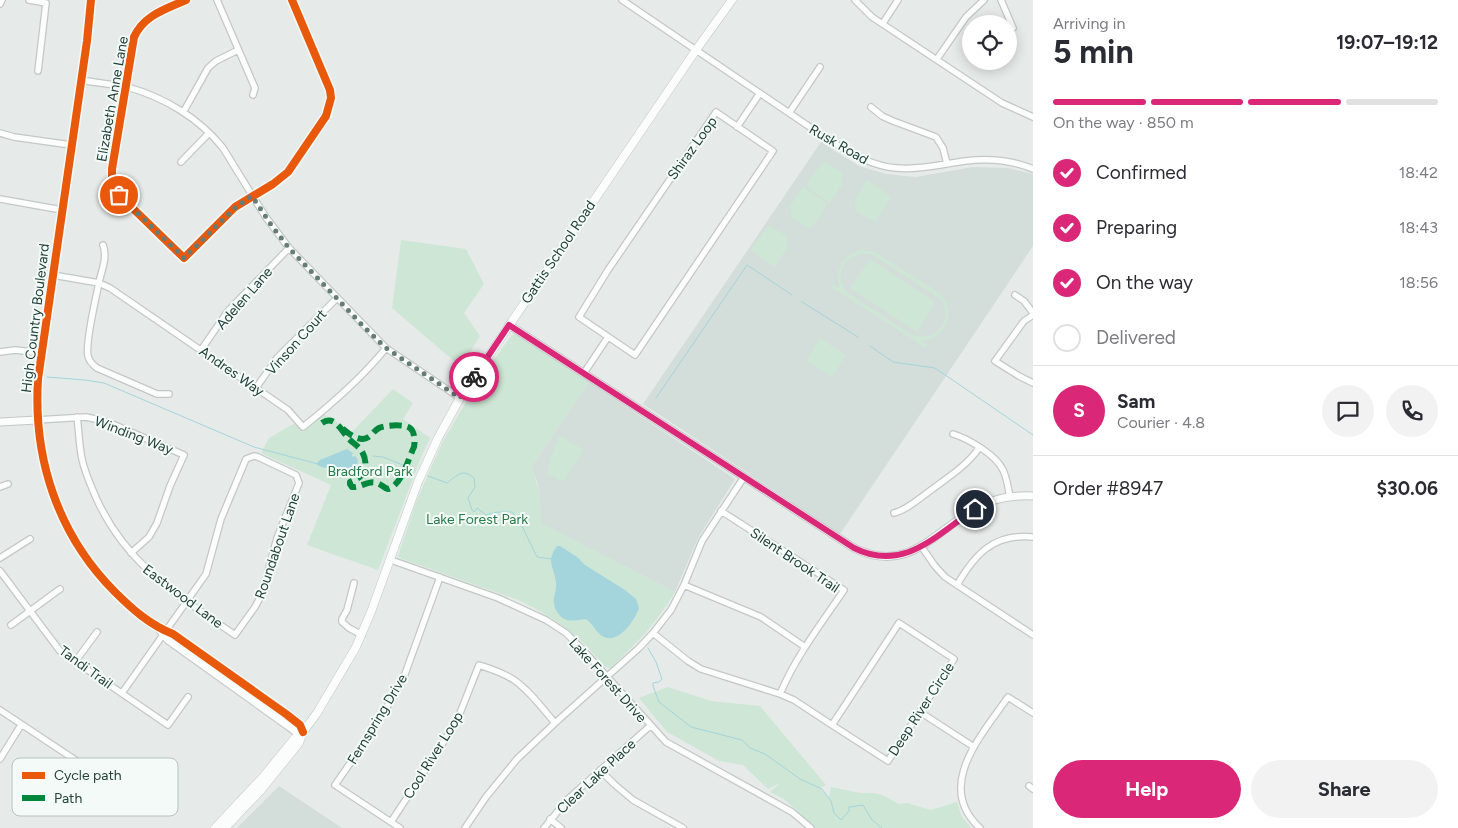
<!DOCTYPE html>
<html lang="en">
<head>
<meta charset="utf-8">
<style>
  body { margin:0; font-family:Figtree,sans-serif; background:#f2f2f3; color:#2b2b33; height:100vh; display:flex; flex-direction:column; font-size:19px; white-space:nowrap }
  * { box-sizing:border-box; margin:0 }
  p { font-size:16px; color:#7c7c81 }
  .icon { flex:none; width:28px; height:28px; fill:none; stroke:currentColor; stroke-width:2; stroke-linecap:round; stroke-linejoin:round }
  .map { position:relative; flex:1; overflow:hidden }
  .sheet { display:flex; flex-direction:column; background:#fff; width:425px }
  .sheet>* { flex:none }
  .buttons { position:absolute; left:962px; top:15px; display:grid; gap:10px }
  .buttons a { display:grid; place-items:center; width:55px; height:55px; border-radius:50%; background:#fff; box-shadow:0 2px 12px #0003; font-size:25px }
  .pin { position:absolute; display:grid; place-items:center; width:42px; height:42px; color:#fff; margin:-21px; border:2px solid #fff; border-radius:50%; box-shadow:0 1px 5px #0007 }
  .courier { position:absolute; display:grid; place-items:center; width:50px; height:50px; margin:-25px; border:4px solid #db2777; border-radius:50%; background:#fff; color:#222; box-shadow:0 1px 6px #0007 }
  .headline em { font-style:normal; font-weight:700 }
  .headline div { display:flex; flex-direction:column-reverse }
  .headline { display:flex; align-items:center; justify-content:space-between; height:85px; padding:0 20px }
  h1 { font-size:32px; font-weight:700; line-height:38px }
  .bar { display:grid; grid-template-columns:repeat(4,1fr); gap:8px 5px; align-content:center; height:60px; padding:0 20px }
  .bar i { height:6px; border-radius:4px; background:#e1e1e2 }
  .bar .selected { background:#db2777 }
  .bar p { grid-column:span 4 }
  .line { display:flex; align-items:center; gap:12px; padding:0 20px; border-top:1px solid #e1e1e2 }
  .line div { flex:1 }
  .round { display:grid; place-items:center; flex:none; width:52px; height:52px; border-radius:26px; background:#f2f2f3 }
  ol { padding:0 20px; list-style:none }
  li { display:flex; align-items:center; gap:15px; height:55px }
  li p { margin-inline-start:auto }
  li .icon { padding:5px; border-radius:50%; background:#db2777; color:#fff; stroke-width:4 }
  li:last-child { color:#7c7c81 }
  li i { width:28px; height:28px; border:2px solid #e1e1e2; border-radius:50% }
  .primary-button { display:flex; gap:10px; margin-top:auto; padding:10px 20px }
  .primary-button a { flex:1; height:58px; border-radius:30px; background:#db2777; color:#fff; font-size:20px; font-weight:700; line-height:58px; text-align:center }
  .primary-button a+a { background:#f2f2f3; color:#2b2b33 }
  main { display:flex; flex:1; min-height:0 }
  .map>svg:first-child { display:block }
  .built { fill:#d3ddd9 }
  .green { fill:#cee6d5; fill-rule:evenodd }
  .water { fill:#a4d4dc }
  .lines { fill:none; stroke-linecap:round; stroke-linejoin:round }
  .stream { stroke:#a4d4dc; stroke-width:1 }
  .minor-casing { stroke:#c3c8c6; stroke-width:8 }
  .tertiary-casing { stroke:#c3c8c6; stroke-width:9 }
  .secondary-casing { stroke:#c1c9c6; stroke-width:9 }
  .minor { stroke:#fbfcfc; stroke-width:5.5 }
  .tertiary { stroke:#fbfcfc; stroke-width:7 }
  .secondary { stroke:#fbfcfc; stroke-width:8 }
  .quiet { stroke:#00873e; stroke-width:6; stroke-dasharray:12 6; stroke-linecap:butt }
  .cycleway-casing { stroke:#f4faf7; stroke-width:11 }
  .cycleway { stroke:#e8590c; stroke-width:8 }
  .done { stroke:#667c77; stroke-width:5; stroke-dasharray:0 9 }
  .route { stroke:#db2777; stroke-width:6 }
  .labels { text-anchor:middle; stroke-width:4; stroke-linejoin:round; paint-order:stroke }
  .street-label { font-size:14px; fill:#214139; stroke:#f4faf7 }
  .park-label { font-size:14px; fill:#277c49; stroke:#f4faf7 }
  .key { fill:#f4faf7; stroke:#b5c2be; stroke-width:1 }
  .key-label { font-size:14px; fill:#214139 }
</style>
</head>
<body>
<main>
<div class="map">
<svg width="1033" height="828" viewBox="0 0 1033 828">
  <rect width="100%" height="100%" fill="#e6ebe9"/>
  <path class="built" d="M 821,142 L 859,166 L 886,174 L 916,177 L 973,167 L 1008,168 L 1033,174 L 1033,246 L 840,534 L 643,404 Z
    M 589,382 L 735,479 L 698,538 L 675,592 L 540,523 L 540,505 L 538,484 L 531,467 Z
    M 279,786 L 342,828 L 237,828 Z"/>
  <path class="green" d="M 823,161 L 842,172 L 843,184 L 830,203 L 808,188 L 807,184 Z
    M 867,180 L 889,195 L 890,199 L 875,222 L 855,211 L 855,199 Z
    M 803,187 L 825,202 L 826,206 L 811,229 L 791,218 L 790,206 Z
    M 768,225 L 787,236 L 787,248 L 775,267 L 753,252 L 752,248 Z
    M 401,240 L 466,249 L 484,284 L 464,313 L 480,336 L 461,367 L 392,308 Z
    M 860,250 L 875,252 L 938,292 C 959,311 947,338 921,341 L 928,345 L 926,348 L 831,287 L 833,284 L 840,288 C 834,271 842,255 860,250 ZM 866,253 L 875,256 L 939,298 L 943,303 L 945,310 L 945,317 L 943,325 L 932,335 L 922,337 L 911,334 L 846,292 C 834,273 844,255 866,253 Z
    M 870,259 L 935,302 L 917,332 L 850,288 Z
    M 516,334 L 589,382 L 531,467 C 540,488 541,502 541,523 L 675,592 C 656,624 637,643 610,668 L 605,667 C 597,658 590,649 581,641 C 562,623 540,610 516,599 L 402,559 L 398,556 L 416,502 L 442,443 L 479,380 L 512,335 Z
    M 820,338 L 846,355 L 832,377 L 806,361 Z
    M 393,389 L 413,403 L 403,419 L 430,438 L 422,455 L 378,570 L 307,545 L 331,485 L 261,453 L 269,438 L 295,423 L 303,432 L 324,414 L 352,432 Z
    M 559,435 L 584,450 L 564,481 L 547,475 L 550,458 Z
    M 668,687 L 711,701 L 760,706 L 826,785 L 820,788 L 829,798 L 831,787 L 860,793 L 874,793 L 882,795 L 899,804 L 907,803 L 931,810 L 957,802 L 962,817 L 971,828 L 816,828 L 784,799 L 770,792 L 780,783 L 768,789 L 743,765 L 719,761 L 667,732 L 639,698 Z"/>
  <path class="water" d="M 347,449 L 354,454 L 352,454 L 352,457 L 355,456 L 358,460 L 357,466 C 349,473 345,470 337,469 C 329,468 323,469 316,464 L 320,460 Z
    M 557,546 L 560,546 L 577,557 L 585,565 L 625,590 L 636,599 L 639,608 C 635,620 618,646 602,636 C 596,632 593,624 586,619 C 575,620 565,624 558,613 C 556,611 554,606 554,603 C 553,596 557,590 556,583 C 555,568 545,562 557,546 Z"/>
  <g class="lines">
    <path class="stream" d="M 802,302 L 858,337
      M 870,346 L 893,362 L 935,368 L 1033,435
      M 47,377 L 85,380 L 104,383 L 254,447 L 318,464
      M 656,398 L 747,265 L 792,295
      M 373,456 L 383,457 L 415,470
      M 428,476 L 447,483 C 458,475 462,468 474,478 L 475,487 L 468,498 L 472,510 L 474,512 L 477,508 L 486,515 L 498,512 L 512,512 L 519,520 L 537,557 L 551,559
      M 648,648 L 656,662 L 662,679 L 659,682 L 653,683 L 653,686 L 659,702 L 691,727 L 742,740 L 750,748 L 765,754 L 800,779 L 822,789 L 831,801 L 834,813 L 841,820 L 849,811 L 849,807 L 863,805 L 872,820 L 882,828"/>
    <defs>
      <path id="minor" d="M 29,0 L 46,3 L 38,71
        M 186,0 C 166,9 144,15 134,37 L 112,169 L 112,181 L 119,195 L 184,258 L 235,207 L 273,184 L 288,172 L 326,116 L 331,98 L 330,90 L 292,0
        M 217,0 L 255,88 L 253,95
        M 622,0 L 829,140 C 851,153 871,166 896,168 C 920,170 942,164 965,161 C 988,158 1011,160 1033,169
        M 855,0 L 872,17 L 1002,103 L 1033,117
        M 1001,0 L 1013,28
        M 0,4 L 2,0
        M 883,23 L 898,0
        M 937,59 L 966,17 L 984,0
        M 81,80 C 96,83 112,84 127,87 C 164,97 199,118 223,148 L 265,216 L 289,248 L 386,348 L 460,398
        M 871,107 L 882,116 L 893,121 L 936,137 L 943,148 L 947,164
        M 184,111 L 208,68 L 216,61 L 238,50
        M 716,112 L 773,151 L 635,355 L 579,317 L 608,270 Z
        M 789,113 L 820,67
        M 737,127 L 760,93
        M 0,133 L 14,137 L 71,145
        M 181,162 L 209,133
        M 0,199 L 62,210
        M 103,245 C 108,258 101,271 99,283 C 96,297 85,344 88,356 C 89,361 93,365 97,368 L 157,394 L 169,394
        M 53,275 L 99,283 L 110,288 L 288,410 L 303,427 C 333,403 362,378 386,348
        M 1015,295 L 1024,301 L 1033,313
        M 1033,315 L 1024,321 L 995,361 L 1019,376 L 1033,383
        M 201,350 L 228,311 L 289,248
        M 0,352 L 15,350 L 42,353
        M 584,373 L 608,337
        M 256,388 L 277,358 L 337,298
        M 77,417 C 79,431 79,445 82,459 C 85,474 92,488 98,502 C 129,567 179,596 235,635 L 255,607 L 262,594 L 277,538 L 299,483 L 296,475 L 258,457 L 254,456 L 246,459 L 221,519 L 206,574 L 122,693
        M 37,420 L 86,417 L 95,419 L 110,423 L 184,455 L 170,486 L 157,523 L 149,537 L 131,553
        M 953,434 C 969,439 996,455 1003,470 C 1007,478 1008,488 1010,497
        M 0,487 L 8,484
        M 721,511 L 844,590 C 821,624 796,656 780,694
        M 894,513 C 906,510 916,501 927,493 C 945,479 966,467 979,448
        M 921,546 L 935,566 L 945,577 L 1033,635
        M 0,558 L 30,539
        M 391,560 L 498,598 L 546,620 L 566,633 L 583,650 L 666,742 L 792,812 L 811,828
        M 0,571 L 60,651 L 168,725 L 188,697
        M 354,583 L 347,610 L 342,619 L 342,622 L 349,628 L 362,635
        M 684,585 L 761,617 L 805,647
        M 957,585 C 975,554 994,533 1033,537
        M 11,625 L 60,589
        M 653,633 L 688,661 L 701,669 L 780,694 L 794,700 L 832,725 L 899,623 L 954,659 L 888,761 L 832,725
        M 75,662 L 97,632
        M 0,710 L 113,785
        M 920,712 L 974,747
        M 0,759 L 21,725
        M 600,770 L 614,784 L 633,800 L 683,828
        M 1029,786 L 1033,789
        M 550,819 L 561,828
        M 391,822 L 450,732 L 460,713 L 479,665 C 491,669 504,673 514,680 C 530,691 542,708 555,723
        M 400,828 L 335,785 C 360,749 386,713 405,674 L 440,577
        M 465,828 L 486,797 L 517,759 L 555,723 L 639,648 L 653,633 L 671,610 L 684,585 L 702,541 L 744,477
        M 544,828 L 568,799 L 650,726
        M 980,828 C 934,786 982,735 1008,697 L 1033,713"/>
      <path id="tertiary" d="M 91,0 L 87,41 L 38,379 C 33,459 58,535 115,592 C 132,609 150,625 173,634 L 286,714 L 300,725 L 303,732
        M 509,325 L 854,548 C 909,575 934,531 977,508 C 994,498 1014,495 1033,496
        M 0,422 L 37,420
        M 159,629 L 168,640 L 295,731 L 303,732"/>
      <path id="secondary" d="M 215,828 L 263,777 L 294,739 L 303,732
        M 225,828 L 261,790 L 299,743 L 303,732 L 317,713 L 356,647 L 371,612 L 418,482 L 438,438 L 460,398 L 696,50 L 732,0"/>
    </defs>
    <use href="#minor" class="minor-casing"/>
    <use href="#tertiary" class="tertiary-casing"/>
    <use href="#secondary" class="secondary-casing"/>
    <use href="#minor" class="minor"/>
    <use href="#tertiary" class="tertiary"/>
    <use href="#secondary" class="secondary"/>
    <path class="quiet" d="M 322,423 C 335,414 342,432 349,439 C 353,443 358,446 361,450 C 366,457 368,470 361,476 C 358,479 354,480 350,482 L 350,484 L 352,487 C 361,488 368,480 377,483 C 381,484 384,488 388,489 C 402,485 408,459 414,447 C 415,442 415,432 410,428 C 405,424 385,425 379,428 C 373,431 371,438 363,439 C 355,439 348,433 342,428"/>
    <defs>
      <path id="cycleway" d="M 91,0 L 87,41 L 38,379 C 33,459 58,535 115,592 C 132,609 150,625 173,634 L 286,714 L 300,725 L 303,732
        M 186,0 C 166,9 144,15 134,37 L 112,169 L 112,181 L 119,195 L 184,258 L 235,207 L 273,184 L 288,172 L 326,116 L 331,98 L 330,90 L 292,0"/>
    </defs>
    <use href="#cycleway" class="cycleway-casing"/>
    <use href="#cycleway" class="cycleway"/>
  </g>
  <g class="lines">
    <path class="done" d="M 119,195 L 184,258 L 236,207 L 252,196 L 272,226 L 289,248 L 366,329 L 386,348 L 460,398 L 474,377"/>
    <path class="route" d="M 474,377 L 509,325 L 854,548 C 904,573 936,535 975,509"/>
  </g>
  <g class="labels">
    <g class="street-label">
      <text transform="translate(112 99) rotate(-80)" y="5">Elizabeth Anne Lane</text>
      <text transform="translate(839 144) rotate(30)" y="5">Rusk Road</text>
      <text transform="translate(692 148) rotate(-54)" y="5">Shiraz Loop</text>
      <text transform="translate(558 252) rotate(-56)" y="5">Gattis School Road</text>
      <text transform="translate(244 298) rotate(-49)" y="5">Adelen Lane</text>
      <text transform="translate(35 318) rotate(-83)" y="5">High Country Boulevard</text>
      <text transform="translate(296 342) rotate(-48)" y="5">Vinson Court</text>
      <text transform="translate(232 371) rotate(35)" y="5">Andres Way</text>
      <text transform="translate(134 435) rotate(21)" y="5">Winding Way</text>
      <text transform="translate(277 546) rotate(-71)" y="5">Roundabout Lane</text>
      <text transform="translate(795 560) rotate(34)" y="5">Silent Brook Trail</text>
      <text transform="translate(183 596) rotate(37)" y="5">Eastwood Lane</text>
      <text transform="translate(86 667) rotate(36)" y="5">Tandi Trail</text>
      <text transform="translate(608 680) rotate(48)" y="5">Lake Forest Drive</text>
      <text transform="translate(921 709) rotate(-57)" y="5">Deep River Circle</text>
      <text transform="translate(377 719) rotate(-59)" y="5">Fernspring Drive</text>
      <text transform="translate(433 755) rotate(-58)" y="5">Cool River Loop</text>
      <text transform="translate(596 776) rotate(-43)" y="5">Clear Lake Place</text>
    </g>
    <g class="park-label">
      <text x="370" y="476">Bradford Park</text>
      <text x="477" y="524">Lake Forest Park</text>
    </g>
  </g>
  <rect x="12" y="758" width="166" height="58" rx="8" class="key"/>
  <rect x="22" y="772" width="23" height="7" fill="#e8590c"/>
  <rect x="22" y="795" width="23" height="6" fill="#00873e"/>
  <g class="key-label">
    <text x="54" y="780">Cycle path</text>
    <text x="54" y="803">Path</text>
  </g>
</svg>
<div class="buttons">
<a><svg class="icon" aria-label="locate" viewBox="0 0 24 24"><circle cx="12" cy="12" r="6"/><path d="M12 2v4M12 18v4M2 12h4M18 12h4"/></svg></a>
</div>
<div class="pin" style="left:119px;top:195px;background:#ea580c"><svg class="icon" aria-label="bag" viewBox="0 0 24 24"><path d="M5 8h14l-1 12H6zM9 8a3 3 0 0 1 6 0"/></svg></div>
<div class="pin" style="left:975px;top:509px;background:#1f2937"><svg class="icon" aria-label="home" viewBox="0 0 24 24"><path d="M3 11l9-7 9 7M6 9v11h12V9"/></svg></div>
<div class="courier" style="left:474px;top:377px"><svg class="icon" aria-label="bike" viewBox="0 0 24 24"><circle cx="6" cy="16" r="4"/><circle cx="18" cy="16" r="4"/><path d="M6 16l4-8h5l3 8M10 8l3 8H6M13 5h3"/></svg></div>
</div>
<section class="sheet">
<div class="headline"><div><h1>5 min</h1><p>Arriving in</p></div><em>19:07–19:12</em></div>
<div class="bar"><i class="selected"></i><i class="selected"></i><i class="selected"></i><i></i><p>On the way · 850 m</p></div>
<ol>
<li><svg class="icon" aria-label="check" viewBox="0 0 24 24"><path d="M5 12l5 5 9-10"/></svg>Confirmed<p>18:42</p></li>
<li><svg class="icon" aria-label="check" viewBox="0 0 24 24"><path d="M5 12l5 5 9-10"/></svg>Preparing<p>18:43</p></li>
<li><svg class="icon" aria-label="check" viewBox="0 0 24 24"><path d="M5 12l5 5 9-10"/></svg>On the way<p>18:56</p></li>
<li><i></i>Delivered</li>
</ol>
<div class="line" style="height:90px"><b class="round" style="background:#db2777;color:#fff">S</b><div><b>Sam</b><p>Courier · 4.8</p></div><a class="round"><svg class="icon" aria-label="chat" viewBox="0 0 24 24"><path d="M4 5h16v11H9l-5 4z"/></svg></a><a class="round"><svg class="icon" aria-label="phone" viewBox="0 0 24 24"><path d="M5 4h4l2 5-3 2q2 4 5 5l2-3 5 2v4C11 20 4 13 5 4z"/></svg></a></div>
<div class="line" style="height:65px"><div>Order #8947</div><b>$30.06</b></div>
<div class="primary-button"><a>Help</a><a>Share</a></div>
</section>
</main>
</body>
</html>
